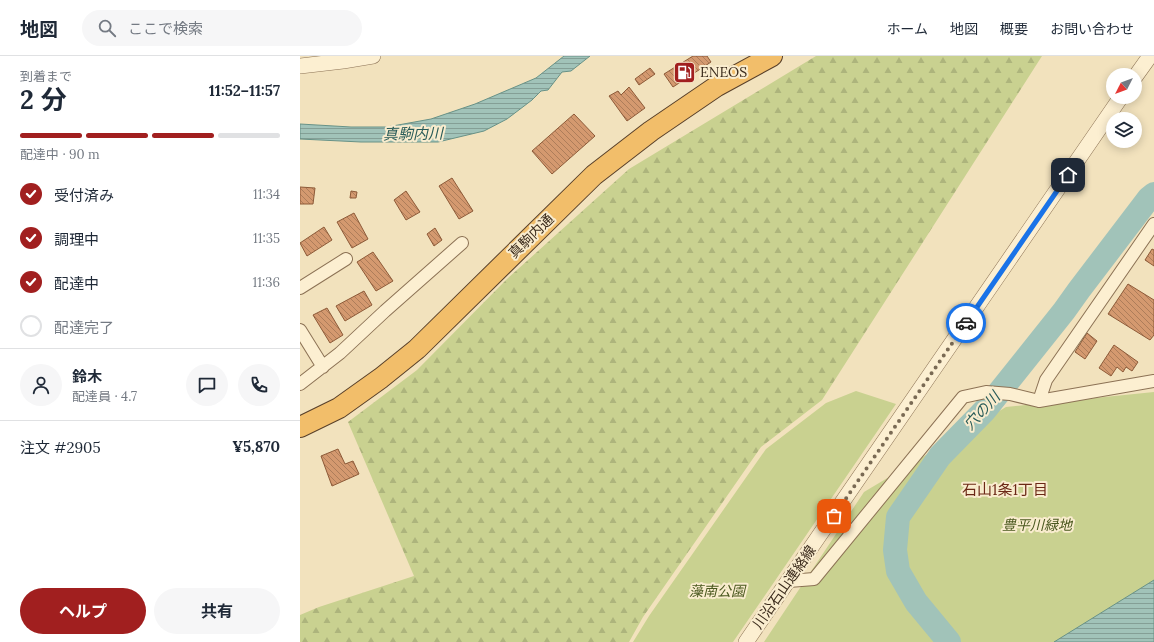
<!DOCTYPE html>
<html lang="ja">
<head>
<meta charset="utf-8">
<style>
  body { margin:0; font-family:Lora,"Noto Sans JP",serif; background:#f6f6f7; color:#1f2937; height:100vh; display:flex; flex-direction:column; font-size:15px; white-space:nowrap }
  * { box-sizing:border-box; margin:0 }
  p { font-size:13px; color:#747a83 }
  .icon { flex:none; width:22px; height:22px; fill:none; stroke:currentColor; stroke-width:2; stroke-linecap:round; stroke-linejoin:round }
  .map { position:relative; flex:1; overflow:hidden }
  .side { display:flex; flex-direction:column; background:#fff; width:300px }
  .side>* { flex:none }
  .needle { width:26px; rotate:228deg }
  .buttons { position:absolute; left:806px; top:12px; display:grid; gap:8px }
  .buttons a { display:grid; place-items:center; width:36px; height:36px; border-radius:50%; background:#fff; box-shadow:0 2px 10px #0003; font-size:20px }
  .pin { position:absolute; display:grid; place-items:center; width:34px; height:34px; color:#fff; margin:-17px; border-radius:8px; box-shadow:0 2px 6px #0006 }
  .courier { position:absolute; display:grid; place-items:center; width:40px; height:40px; margin:-20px; border:3px solid #1a73e8; border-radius:50%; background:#fff; color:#222; box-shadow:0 1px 5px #0007 }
  .overview em { font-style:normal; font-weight:700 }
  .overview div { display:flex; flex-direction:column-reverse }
  .overview { display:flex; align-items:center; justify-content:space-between; height:68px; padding:0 20px }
  h1 { font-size:26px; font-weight:700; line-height:30px }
  .bar { display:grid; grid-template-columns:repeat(4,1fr); gap:6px 4px; align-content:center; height:48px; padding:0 20px }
  .bar i { height:5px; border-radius:3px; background:#e0e1e3 }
  .bar .active { background:#a11f1f }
  .bar p { grid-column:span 4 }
  .line { display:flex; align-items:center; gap:10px; padding:0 20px; border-top:1px solid #e0e1e3 }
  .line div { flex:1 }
  .round { display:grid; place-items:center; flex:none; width:42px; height:42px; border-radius:21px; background:#f6f6f7 }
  ol { padding:0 20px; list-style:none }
  li { display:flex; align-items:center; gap:12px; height:44px }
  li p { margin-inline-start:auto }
  li .icon { padding:4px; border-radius:50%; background:#a11f1f; color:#fff; stroke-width:4 }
  li:last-child { color:#747a83 }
  li i { width:22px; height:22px; border:2px solid #e0e1e3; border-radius:50% }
  .action { display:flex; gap:8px; margin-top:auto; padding:8px 20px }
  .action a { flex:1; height:46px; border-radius:24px; background:#a11f1f; color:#fff; font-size:16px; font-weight:700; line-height:46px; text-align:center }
  .action a+a { background:#f6f6f7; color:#1f2937 }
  header { display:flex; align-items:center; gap:24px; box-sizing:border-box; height:56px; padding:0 20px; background:#fff; border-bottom:1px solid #e0e1e3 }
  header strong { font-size:19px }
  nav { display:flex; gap:22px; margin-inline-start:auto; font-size:14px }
  .search { width:280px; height:36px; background:#f6f6f7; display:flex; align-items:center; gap:10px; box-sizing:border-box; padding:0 14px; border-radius:22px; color:#747a83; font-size:15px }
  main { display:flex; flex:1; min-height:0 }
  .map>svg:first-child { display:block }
  .green { fill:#c9d190 }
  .forest { fill:url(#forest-firs) }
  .water { fill:url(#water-rules); stroke:#689287 }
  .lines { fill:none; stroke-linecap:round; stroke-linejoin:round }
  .river { stroke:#a1c3b9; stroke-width:24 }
  .building { fill:url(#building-back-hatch); stroke:#8d5a38 }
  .minor-casing { stroke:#8c7255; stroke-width:14 }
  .tertiary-casing { stroke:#8c7255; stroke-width:16 }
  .trunk-casing { stroke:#59402a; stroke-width:22 }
  .minor { stroke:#fcefd1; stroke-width:12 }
  .tertiary { stroke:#fcefd1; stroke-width:15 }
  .trunk { stroke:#f2be6a; stroke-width:20 }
  .done { stroke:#7a6a54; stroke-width:4; stroke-dasharray:0 7.2 }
  .route { stroke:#1a73e8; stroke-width:5 }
  .labels { text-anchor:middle; stroke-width:4; stroke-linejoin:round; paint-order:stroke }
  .poi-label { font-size:14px; fill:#3a2a1b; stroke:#f9ecce; text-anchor:start }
  .street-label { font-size:14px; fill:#3a2a1b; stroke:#f9ecce }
  .park-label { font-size:14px; font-style:italic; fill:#4a581f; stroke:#f9ecce }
  .water-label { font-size:15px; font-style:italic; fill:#285b58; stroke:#f9ecce }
  .neighbourhood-label { font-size:15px; fill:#6b2816; stroke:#f9ecce }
</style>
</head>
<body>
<header>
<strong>地図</strong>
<div class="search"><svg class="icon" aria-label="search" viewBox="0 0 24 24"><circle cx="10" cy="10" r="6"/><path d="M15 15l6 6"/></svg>ここで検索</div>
<nav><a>ホーム</a><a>地図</a><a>概要</a><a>お問い合わせ</a></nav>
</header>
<main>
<section class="side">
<div class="overview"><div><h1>2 分</h1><p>到着まで</p></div><em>11:52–11:57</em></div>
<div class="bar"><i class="active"></i><i class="active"></i><i class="active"></i><i></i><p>配達中 · 90 m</p></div>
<ol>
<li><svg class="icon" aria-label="check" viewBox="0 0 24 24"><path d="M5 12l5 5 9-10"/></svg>受付済み<p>11:34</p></li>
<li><svg class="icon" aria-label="check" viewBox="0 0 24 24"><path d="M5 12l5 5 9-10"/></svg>調理中<p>11:35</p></li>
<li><svg class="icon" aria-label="check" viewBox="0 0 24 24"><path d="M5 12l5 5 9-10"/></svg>配達中<p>11:36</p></li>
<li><i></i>配達完了</li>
</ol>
<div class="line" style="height:72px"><a class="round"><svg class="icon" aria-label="person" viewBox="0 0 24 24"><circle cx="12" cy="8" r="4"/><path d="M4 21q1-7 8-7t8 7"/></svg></a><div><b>鈴木</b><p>配達員 · 4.7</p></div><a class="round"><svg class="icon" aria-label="chat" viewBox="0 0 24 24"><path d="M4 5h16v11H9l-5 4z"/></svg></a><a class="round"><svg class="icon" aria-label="phone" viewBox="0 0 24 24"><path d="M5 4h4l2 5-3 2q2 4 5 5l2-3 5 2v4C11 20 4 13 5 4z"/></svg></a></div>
<div class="line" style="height:52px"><div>注文 #2905</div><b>¥5,870</b></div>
<div class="action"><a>ヘルプ</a><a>共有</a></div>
</section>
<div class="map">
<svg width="854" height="586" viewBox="0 0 854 586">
  <defs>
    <pattern id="forest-firs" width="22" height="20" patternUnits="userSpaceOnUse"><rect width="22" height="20" fill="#c9d190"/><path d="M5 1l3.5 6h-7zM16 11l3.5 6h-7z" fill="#adb47c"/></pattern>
    <pattern id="water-rules" width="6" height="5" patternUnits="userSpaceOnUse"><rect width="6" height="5" fill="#a1c3b9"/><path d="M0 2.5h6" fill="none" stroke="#849f96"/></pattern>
    <pattern id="building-back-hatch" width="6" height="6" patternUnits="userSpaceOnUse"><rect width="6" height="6" fill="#d4996f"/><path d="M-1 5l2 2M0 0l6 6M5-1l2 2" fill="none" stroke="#ad7d5a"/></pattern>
  </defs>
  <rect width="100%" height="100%" fill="#f2e2bd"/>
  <path class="green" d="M 556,335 L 596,348 L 433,586 L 333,586 L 349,560 L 466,393 L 526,347 Z
    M 854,336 L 854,586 L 464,586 L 564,436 L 706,351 Z"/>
  <path class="forest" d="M 516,0 L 742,0 L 522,344 L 461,391 L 343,561 L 329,586 L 0,586 L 0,559 L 19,551 L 114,520 L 48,366 L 117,314 L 207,223 L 329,113 Z"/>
  <path class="water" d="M 264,0 L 290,0 L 271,15 L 262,16 L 248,34 L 241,35 L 232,44 L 207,63 L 184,75 L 138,86 L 61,86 L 0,83 L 0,68 L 51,71 L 87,71 L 131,63 L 175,48 L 236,22 Z
    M 854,524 L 854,586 L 754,586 Z"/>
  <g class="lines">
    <path class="river" d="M 649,586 L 616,546 L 598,515 L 595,494 L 598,461 L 640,400 L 685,354 L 764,255 L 779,234 L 849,142 L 854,138"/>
  </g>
  <path class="building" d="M 393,0 L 407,0 L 411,6 L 373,31 L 364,18 Z
    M 350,12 L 355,18 L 339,29 L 335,23 Z
    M 329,31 L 345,52 L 327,65 L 309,40 L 318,35 L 321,39 Z
    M 274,58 L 295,80 L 252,118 L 232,95 Z
    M 152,122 L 173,155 L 159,163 L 139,130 Z
    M 0,131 L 15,132 L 13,148 L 0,148 Z
    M 51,135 L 57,136 L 56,142 L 50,142 Z
    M 106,135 L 120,156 L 106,164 L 94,144 Z
    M 54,157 L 68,183 L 52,192 L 37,166 Z
    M 24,171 L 32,184 L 7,200 L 0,187 Z
    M 135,172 L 142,184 L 134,190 L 127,178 Z
    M 852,193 L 854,194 L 854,210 L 845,204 Z
    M 73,196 L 93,225 L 76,235 L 57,206 Z
    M 828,228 L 854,244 L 854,279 L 850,284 L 808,258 Z
    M 64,235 L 72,249 L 45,265 L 36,250 Z
    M 27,252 L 43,279 L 30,287 L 13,259 Z
    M 787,277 L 797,285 L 785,303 L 775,296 Z
    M 814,289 L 838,306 L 832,315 L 826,311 L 823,316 L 817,311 L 811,320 L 799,312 Z
    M 38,393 L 45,408 L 53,405 L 59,418 L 32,430 L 21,400 Z"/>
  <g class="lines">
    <defs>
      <path id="minor" d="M 0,232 L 46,203
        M 0,274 L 23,311
        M 0,328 L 40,297 L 85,255 L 162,187
        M 739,345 L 746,324 L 854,168
        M 489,525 L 514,523 L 663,341 L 686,336 L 710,338 L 739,345 L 854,325"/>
      <path id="tertiary" d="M 0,10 L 43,5 L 73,0
        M 835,21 L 850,0
        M 446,586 L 821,41"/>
      <path id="trunk" d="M 0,371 L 39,352 L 81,322 L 117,293 L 294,119 L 351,75 L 417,30 L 472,0"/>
    </defs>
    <use href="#minor" class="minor-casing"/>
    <use href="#tertiary" class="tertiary-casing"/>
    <use href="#trunk" class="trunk-casing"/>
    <use href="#minor" class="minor"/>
    <use href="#tertiary" class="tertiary"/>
    <use href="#trunk" class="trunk"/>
  </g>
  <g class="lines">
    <path class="done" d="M 534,460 L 666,267"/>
    <path class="route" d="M 666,267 L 768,119"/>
  </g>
  <defs>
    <symbol id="fuel-square" viewBox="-11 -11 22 22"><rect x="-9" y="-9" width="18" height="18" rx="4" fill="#a11f1f" stroke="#f9ecce"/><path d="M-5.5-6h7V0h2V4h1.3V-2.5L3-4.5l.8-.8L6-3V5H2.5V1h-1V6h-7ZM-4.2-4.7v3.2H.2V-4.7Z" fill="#fff"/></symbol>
  </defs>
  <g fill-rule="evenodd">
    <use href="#fuel-square" x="372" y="4" width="25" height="25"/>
  </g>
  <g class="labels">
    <g class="poi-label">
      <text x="400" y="21">ENEOS</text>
    </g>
    <g class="street-label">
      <text transform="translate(231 180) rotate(-44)" y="5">真駒内通</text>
      <text transform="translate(484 531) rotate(-55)" y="5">川沿石山連絡線</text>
    </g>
    <g class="park-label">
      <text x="737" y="474">豊平川緑地</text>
      <text x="417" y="540">藻南公園</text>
    </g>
    <g class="water-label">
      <text transform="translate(113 78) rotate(-1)" y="5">真駒内川</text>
      <text transform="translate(682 355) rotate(-48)" y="5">穴の川</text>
    </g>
    <g class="neighbourhood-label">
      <text x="705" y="439">石山1条1丁目</text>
    </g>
  </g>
</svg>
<div class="buttons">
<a><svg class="needle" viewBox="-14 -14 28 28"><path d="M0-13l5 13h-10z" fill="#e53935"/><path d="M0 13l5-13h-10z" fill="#747a83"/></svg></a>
<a><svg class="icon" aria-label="layers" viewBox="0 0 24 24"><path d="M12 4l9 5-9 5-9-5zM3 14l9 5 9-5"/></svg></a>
</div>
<div class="pin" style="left:534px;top:460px;background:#ea580c"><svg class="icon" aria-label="bag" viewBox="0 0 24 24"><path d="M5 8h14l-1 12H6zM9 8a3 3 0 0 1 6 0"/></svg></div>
<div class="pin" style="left:768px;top:119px;background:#1f2937"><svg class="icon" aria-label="home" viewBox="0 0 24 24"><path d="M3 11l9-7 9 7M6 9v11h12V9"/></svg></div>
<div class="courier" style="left:666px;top:267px"><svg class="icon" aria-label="car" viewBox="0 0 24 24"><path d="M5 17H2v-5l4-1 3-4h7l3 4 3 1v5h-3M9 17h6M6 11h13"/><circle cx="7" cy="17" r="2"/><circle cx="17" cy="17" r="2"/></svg></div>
</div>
</main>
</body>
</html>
